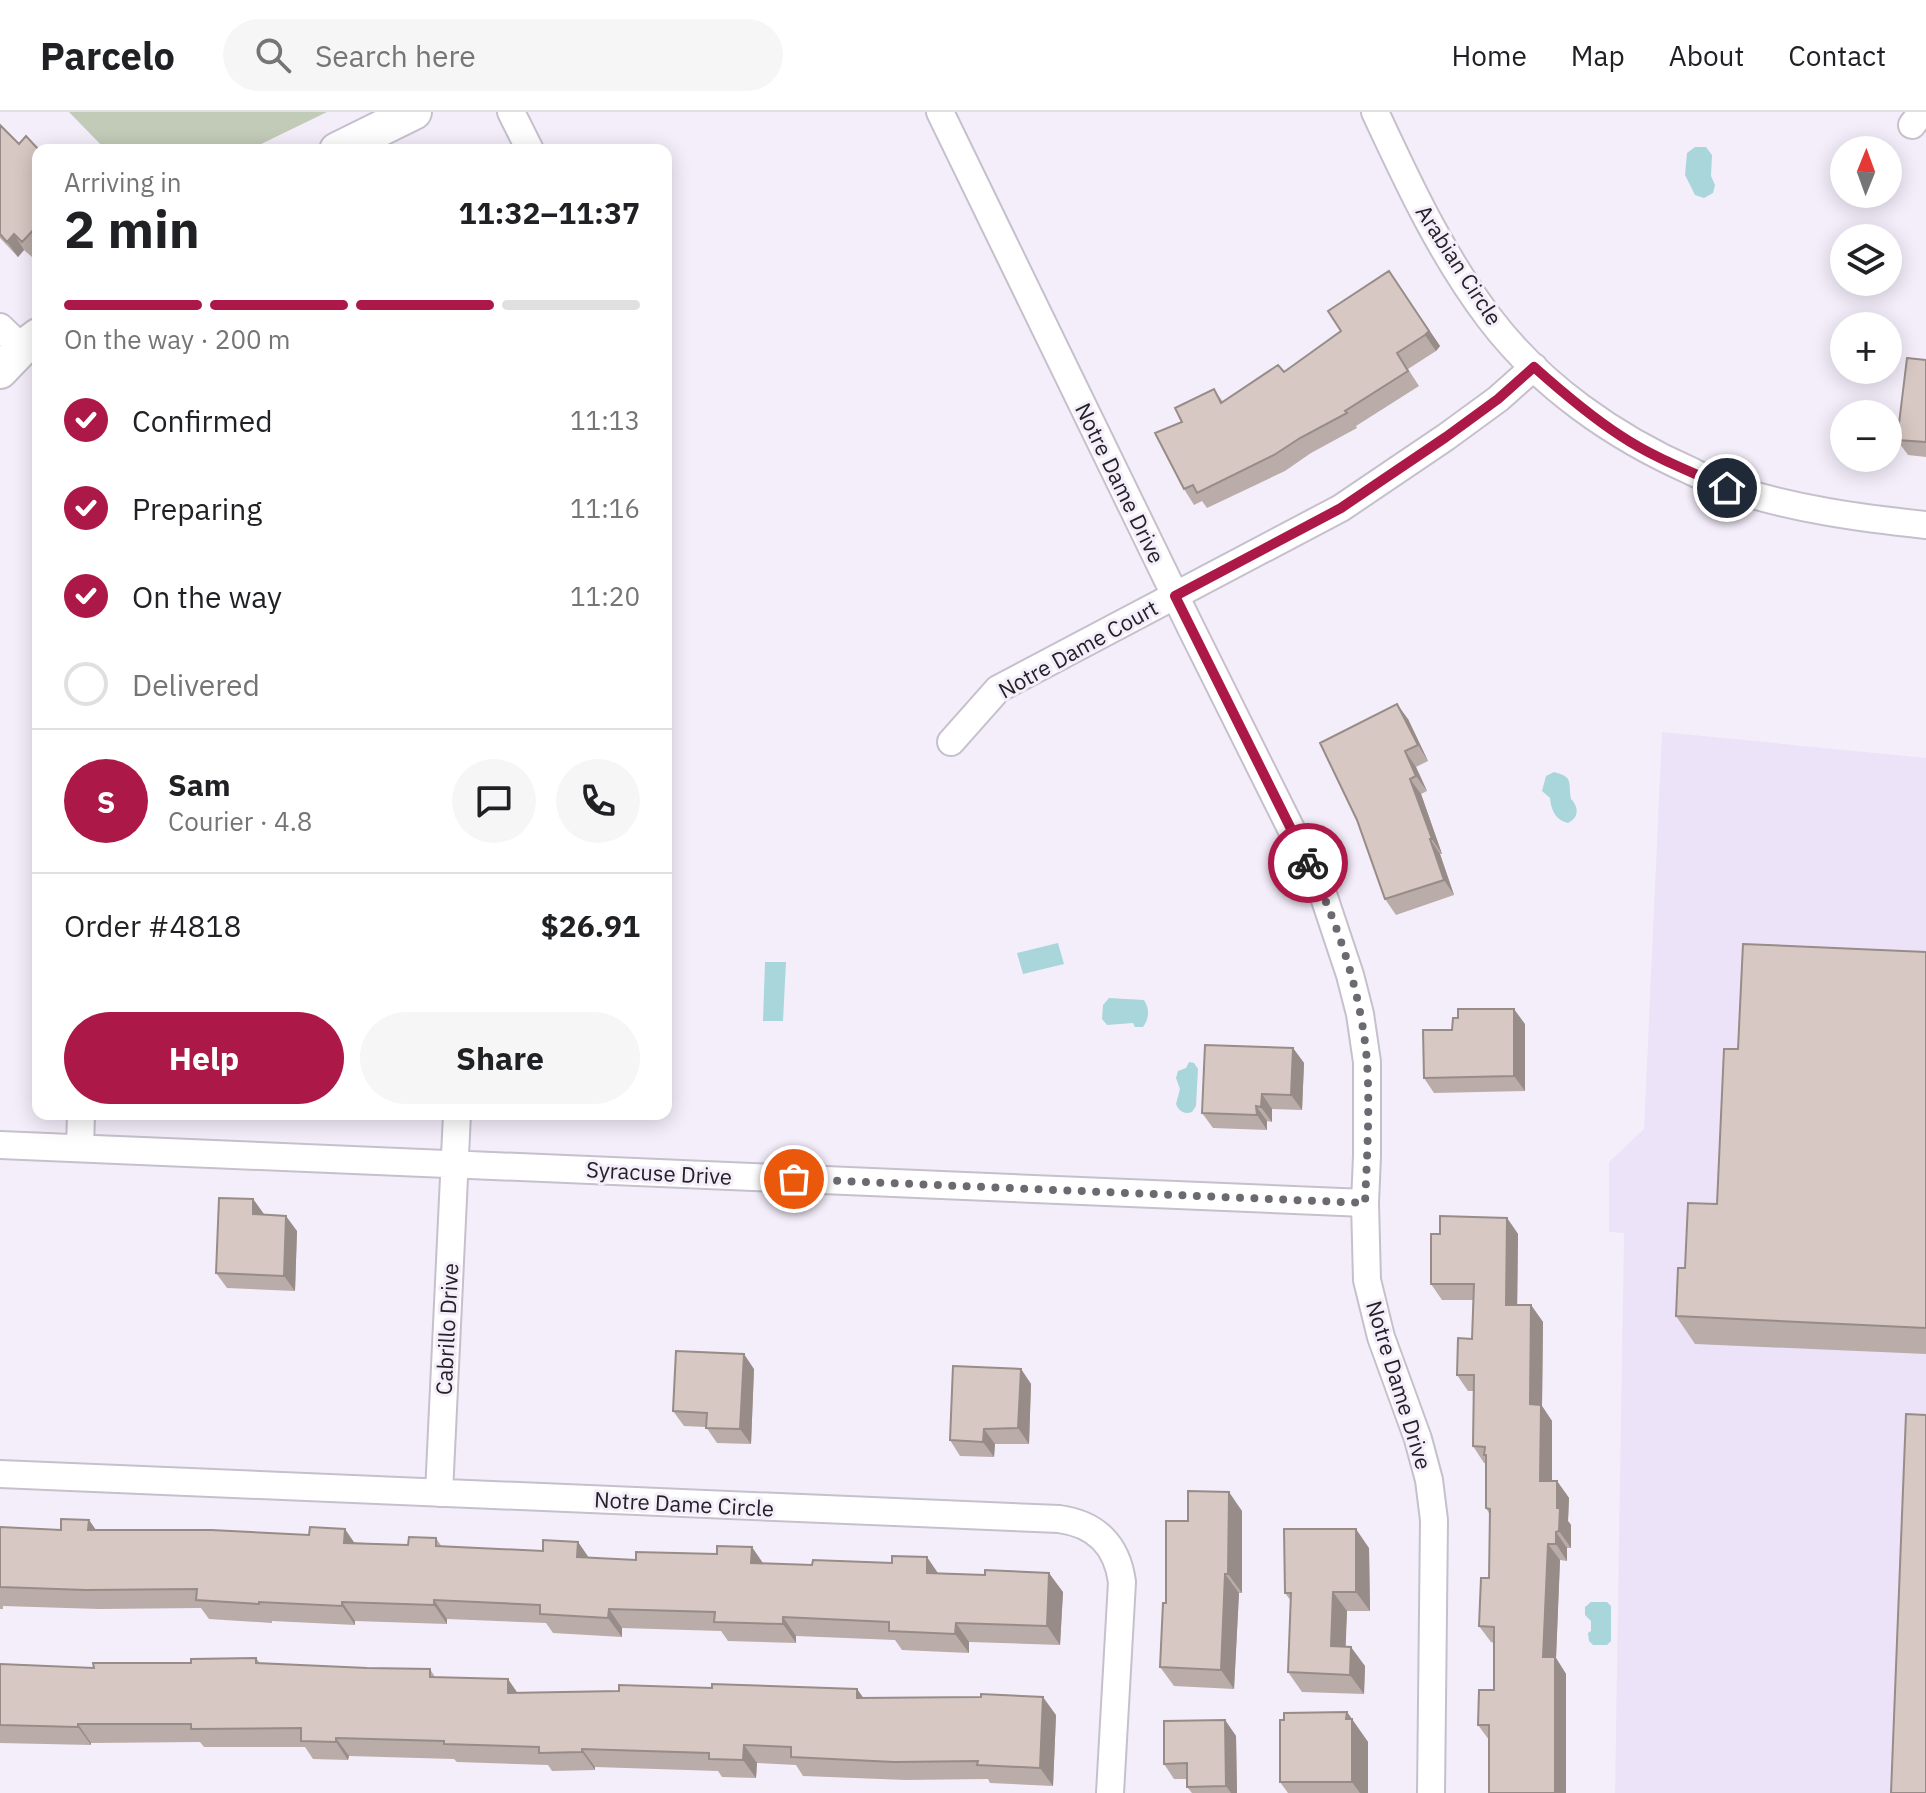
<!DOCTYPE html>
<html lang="en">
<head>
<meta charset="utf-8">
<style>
  body { margin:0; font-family:"IBM Plex Sans",sans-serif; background:#f6f6f6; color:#202124; height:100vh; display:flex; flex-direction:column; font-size:30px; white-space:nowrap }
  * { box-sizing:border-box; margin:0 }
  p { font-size:26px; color:#757577 }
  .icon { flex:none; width:44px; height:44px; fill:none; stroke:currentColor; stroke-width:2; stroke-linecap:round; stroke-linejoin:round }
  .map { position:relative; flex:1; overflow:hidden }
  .details { position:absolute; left:32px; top:32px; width:640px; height:976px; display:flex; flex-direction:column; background:#fff; border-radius:16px; box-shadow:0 4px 20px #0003 }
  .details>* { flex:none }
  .needle { width:52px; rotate:1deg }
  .tools { position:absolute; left:1830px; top:24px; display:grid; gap:16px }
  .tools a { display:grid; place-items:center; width:72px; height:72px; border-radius:50%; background:#fff; box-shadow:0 4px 20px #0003; font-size:40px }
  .pin { position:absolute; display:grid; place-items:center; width:68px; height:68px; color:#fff; margin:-34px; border:4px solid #fff; border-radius:50%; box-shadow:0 2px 8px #0007 }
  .courier { position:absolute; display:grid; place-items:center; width:80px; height:80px; margin:-40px; border:6px solid #ac1948; border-radius:50%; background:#fff; color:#222; box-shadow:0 2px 10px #0007 }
  .head em { font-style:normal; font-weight:700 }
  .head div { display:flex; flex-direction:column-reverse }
  .head { display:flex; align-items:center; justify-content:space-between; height:136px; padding:0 32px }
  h1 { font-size:52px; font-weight:700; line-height:60px }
  .bar { display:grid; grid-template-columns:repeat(4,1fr); gap:12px 8px; align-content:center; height:96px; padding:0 32px }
  .bar i { height:10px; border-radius:6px; background:#e0e0e0 }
  .bar .current { background:#ac1948 }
  .bar p { grid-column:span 4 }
  .line { display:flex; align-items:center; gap:20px; padding:0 32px; border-top:2px solid #e0e0e0 }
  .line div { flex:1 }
  .round { display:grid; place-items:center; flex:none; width:84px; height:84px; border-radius:42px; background:#f6f6f6 }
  ol { padding:0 32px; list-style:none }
  li { display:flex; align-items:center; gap:24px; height:88px }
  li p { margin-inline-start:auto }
  li .icon { padding:8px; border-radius:50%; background:#ac1948; color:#fff; stroke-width:4 }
  li:last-child { color:#757577 }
  li i { width:44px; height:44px; border:4px solid #e0e0e0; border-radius:50% }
  .primary-button { display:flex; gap:16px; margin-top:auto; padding:16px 32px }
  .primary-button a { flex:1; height:92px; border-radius:48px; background:#ac1948; color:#fff; font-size:32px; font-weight:700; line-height:92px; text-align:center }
  .primary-button a+a { background:#f6f6f6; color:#202124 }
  header { display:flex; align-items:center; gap:48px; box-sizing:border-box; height:112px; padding:0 40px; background:#fff; border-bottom:2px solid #e0e0e0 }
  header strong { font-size:38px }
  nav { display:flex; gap:44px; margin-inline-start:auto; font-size:28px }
  .search { width:560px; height:72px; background:#f6f6f6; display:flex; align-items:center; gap:20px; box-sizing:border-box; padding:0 28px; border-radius:44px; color:#757577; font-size:30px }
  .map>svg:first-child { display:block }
  .built { fill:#ede3f8 }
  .green { fill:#c2cbb7 }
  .water { fill:#a8d6da }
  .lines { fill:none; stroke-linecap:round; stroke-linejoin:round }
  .minor-casing { stroke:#c6c0cd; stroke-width:30 }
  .tertiary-casing { stroke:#c6c0cd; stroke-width:38 }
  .minor { stroke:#fff; stroke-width:26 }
  .tertiary { stroke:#fff; stroke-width:34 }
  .wall { fill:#baaca8 }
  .shaded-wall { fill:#978c88 }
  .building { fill:#d8c8c3; stroke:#978c88; stroke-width:2 }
  .done { stroke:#6d6971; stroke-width:8; stroke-dasharray:0 14.4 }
  .route { stroke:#ac1948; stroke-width:10 }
  .labels { text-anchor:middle; stroke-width:6; stroke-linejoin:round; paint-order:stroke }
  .street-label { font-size:22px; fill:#242227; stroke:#f4eefb }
</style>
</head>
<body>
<header>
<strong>Parcelo</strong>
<div class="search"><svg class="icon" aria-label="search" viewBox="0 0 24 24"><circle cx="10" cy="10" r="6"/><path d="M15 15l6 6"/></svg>Search here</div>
<nav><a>Home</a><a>Map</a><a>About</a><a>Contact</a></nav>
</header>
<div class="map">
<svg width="1926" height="1681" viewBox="0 0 1926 1681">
  <rect width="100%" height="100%" fill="#f4eefb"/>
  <path class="built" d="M 1662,620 L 1926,646 L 1926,1681 L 1615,1681 L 1624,1121 L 1609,1120 L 1609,1050 L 1644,1017 Z"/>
  <path class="green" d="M 69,0 L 327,0 L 249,38 L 106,38 Z"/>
  <path class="water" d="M 1695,35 L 1706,35 L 1712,43 L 1711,64 L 1715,73 L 1713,81 L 1704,86 L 1695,83 L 1685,63 L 1687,41 Z
    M 1554,660 C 1574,665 1568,670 1571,687 C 1579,695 1579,706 1568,711 C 1555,708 1551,697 1550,686 L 1542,679 L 1546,664 Z
    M 1058,831 L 1064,852 L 1023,862 L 1017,841 Z
    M 765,850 L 786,850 L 783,909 L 763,909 Z
    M 1109,886 L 1144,888 C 1150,897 1149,907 1143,915 L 1135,915 L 1133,911 L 1107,913 L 1102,907 L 1103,893 Z
    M 1189,950 L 1194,951 L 1198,957 L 1196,994 L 1192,1000 C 1184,1003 1179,999 1176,992 L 1180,977 L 1176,966 L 1178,959 L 1186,956 Z
    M 1591,1490 L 1607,1490 L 1611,1494 L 1611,1529 L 1607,1533 L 1593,1533 L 1589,1529 L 1588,1521 L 1591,1519 L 1591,1509 L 1585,1503 L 1585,1495 Z"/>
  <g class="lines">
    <defs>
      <path id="minor" d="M 511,0 L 530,38
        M 940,0 L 1191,516 L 1322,779 L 1350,863 L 1360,902 L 1367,950 L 1367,1044 L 1365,1091 L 1367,1168 L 1381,1225 L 1418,1327 L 1429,1368 L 1434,1408 L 1431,1681
        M 1375,0 C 1408,71 1442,144 1490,207 C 1541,274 1614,325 1691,359 C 1703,365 1716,372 1730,376 C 1794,397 1859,406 1926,413
        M 1912,13 L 1922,0
        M 0,215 L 22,236
        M 951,630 L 998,577 L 1341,396 L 1446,325 L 1498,287 L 1534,255
        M 0,1033 L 1365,1091
        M 80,1036 L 81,1002
        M 0,1362 L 1059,1407 C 1096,1412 1117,1433 1122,1470 L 1110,1681
        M 439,1381 L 457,1002"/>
      <path id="tertiary" d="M 337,38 L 414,0
        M 0,259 L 22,236 L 38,224"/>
    </defs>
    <use href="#minor" class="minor-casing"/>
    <use href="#tertiary" class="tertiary-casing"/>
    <use href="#minor" class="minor"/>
    <use href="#tertiary" class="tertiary"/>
  </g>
  <path class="wall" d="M 0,13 L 19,32 L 38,38 L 38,139 L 32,145 L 24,138 L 18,145 L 0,126 Z
    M 1389,159 L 1440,234 L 1436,239 L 1408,257 L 1419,274 L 1356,314 L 1357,316 L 1311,341 L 1285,359 L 1207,396 L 1202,389 L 1194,393 L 1184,377 L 1182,310 L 1214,277 L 1223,290 L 1284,260 L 1341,219 Z
    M 1926,248 L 1926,345 L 1908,343 L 1897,328 Z
    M 1408,607 L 1428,649 L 1416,655 L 1427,679 L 1421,682 L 1442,742 L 1440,742 L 1454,783 L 1396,803 L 1385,787 Z
    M 1926,840 L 1926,1242 L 1695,1232 L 1676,1204 L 1685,1156 L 1717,1092 L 1738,937 Z
    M 1458,906 L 1525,912 L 1525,979 L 1434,981 L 1424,966 Z
    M 1293,936 L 1304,951 L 1302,998 L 1272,997 L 1272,1010 L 1267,1009 L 1267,1018 L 1213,1016 L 1202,1001 Z
    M 253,1087 L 264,1103 L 297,1119 L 295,1179 L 227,1176 L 216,1161 Z
    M 1507,1106 L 1518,1122 L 1517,1193 L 1531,1193 L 1543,1210 L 1542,1294 L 1552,1309 L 1552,1369 L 1557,1369 L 1569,1386 L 1568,1409 L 1571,1413 L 1571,1436 L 1567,1436 L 1567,1449 L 1560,1448 L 1556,1546 L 1566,1562 L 1566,1681 L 1489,1681 L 1489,1628 L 1478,1613 L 1494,1578 L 1494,1531 L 1491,1530 L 1479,1514 L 1489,1466 L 1490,1403 L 1486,1396 L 1486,1351 L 1484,1351 L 1473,1334 L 1474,1279 L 1468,1279 L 1457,1263 L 1472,1227 L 1473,1188 L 1442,1188 L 1431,1172 L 1440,1122 Z
    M 754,1257 L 751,1332 L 717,1331 L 706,1315 L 684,1314 L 673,1299 Z
    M 1021,1257 L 1031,1272 L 1029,1332 L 995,1332 L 994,1345 L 960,1344 L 950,1328 Z
    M 1242,1399 L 1242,1481 L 1239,1481 L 1234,1577 L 1174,1574 L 1160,1555 L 1166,1491 L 1188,1409 Z
    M 89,1408 L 96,1418 L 408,1433 L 436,1426 L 442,1435 L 543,1439 L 578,1430 L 589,1446 L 764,1452 L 938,1461 L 1063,1480 L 1060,1533 L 969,1530 L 969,1541 L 902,1538 L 895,1528 L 796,1524 L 796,1531 L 728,1529 L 721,1519 L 622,1516 L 622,1525 L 553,1521 L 546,1511 L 447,1507 L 447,1512 L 355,1509 L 355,1513 L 272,1509 L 272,1511 L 209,1507 L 201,1496 L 99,1497 L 3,1494 L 3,1497 L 0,1497 L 0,1415 L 61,1418 Z
    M 1369,1436 L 1370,1499 L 1347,1499 L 1345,1534 L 1365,1554 L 1364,1582 L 1302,1580 L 1288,1560 L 1291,1489 L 1285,1481 Z
    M 256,1546 L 260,1551 L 367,1556 L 430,1557 L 435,1565 L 518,1581 L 619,1579 L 712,1576 L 857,1577 L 863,1586 L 1056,1603 L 1053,1674 L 990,1671 L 988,1667 L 906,1668 L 803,1664 L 796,1653 L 757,1651 L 756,1666 L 722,1665 L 718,1659 L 595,1655 L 595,1658 L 552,1659 L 548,1653 L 457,1650 L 454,1647 L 349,1644 L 348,1648 L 313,1647 L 305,1635 L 204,1635 L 200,1630 L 91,1631 L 91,1633 L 0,1631 L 0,1552 L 94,1556 Z
    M 1347,1600 L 1368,1630 L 1368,1681 L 1288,1681 L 1280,1670 Z
    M 1225,1608 L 1236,1624 L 1237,1681 L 1192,1681 L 1187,1675 L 1187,1667 L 1174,1667 L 1164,1652 Z"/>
  <path class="shaded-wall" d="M 14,122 L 24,138 L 18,145 L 7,130 Z
    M 1389,159 L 1440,234 L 1436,239 L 1425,223 Z
    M 1397,592 L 1408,607 L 1428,649 L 1418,633 Z
    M 1405,639 L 1416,655 L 1427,679 L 1416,664 Z
    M 1410,667 L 1421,682 L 1442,742 L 1432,727 Z
    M 1430,727 L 1440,742 L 1454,783 L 1444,768 Z
    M 1514,897 L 1525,912 L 1525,979 L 1514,964 Z
    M 1293,936 L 1304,951 L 1302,998 L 1291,983 Z
    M 1262,982 L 1272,997 L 1272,1010 L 1261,995 Z
    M 1256,994 L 1267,1009 L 1267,1018 L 1257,1003 Z
    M 253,1087 L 264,1102 L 263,1118 L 253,1102 Z
    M 286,1104 L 297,1119 L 295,1179 L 284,1164 Z
    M 1507,1106 L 1518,1122 L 1517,1210 L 1506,1193 Z
    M 1531,1193 L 1543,1210 L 1542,1294 L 1552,1309 L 1552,1385 L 1540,1369 L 1530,1292 Z
    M 744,1242 L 754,1257 L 751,1332 L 740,1317 Z
    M 1021,1257 L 1031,1272 L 1029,1332 L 1018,1316 Z
    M 984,1317 L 995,1332 L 994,1345 L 983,1330 Z
    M 1557,1369 L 1569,1386 L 1568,1409 L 1571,1413 L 1571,1436 L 1559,1419 L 1557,1396 Z
    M 1229,1380 L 1242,1399 L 1242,1481 L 1228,1462 Z
    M 89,1408 L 102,1427 L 88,1418 Z
    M 345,1417 L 358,1436 L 344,1431 Z
    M 1356,1417 L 1369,1436 L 1370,1499 L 1356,1480 Z
    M 1556,1420 L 1567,1436 L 1567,1449 L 1556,1432 Z
    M 578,1430 L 591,1449 L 577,1445 Z
    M 1548,1432 L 1560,1448 L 1556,1546 L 1566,1562 L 1566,1681 L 1555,1681 L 1543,1545 Z
    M 752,1435 L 765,1454 L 751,1451 Z
    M 927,1445 L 940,1464 L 927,1461 Z
    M 1049,1461 L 1063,1480 L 1060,1533 L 1047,1514 Z
    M 1225,1462 L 1239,1481 L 1234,1577 L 1221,1558 Z
    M 1333,1480 L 1347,1499 L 1345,1553 L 1331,1534 Z
    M 434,1488 L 447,1507 L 447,1512 L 434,1493 Z
    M 342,1490 L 355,1509 L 355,1513 L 342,1494 Z
    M 609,1497 L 622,1516 L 622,1525 L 608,1506 Z
    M 783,1505 L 796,1524 L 796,1531 L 783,1512 Z
    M 956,1511 L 969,1530 L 969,1541 L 955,1522 Z
    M 1351,1535 L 1365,1554 L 1364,1582 L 1350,1563 Z
    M 508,1567 L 521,1586 L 508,1581 Z
    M 857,1577 L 870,1595 L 857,1586 Z
    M 1043,1585 L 1056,1603 L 1053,1674 L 1040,1656 Z
    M 1347,1600 L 1368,1630 L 1368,1681 L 1360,1681 L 1352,1670 Z
    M 1225,1608 L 1236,1624 L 1237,1681 L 1231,1681 L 1226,1674 Z
    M 78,1612 L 91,1631 L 91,1633 L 78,1615 Z
    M 336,1626 L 349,1644 L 348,1648 L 336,1630 Z
    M 744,1633 L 757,1651 L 756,1666 L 743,1648 Z
    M 582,1637 L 595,1655 L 595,1658 L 582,1640 Z"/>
  <path class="building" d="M 0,13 L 19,32 L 26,24 L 39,38 L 38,38 L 38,113 L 22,130 L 14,122 L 7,130 L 0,122 Z
    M 1389,159 L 1429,219 L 1425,223 L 1397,241 L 1408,259 L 1345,299 L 1347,301 L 1300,326 L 1274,343 L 1197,381 L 1193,373 L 1184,377 L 1155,321 L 1182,310 L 1175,296 L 1214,277 L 1221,291 L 1278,253 L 1284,260 L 1341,219 L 1328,199 Z
    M 1907,246 L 1926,248 L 1926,330 L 1897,328 Z
    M 1397,592 L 1418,633 L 1405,639 L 1416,664 L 1410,667 L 1432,727 L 1430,727 L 1444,768 L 1385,787 L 1357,708 L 1320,631 Z
    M 1743,832 L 1926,840 L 1926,1216 L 1676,1204 L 1678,1156 L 1685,1156 L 1688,1091 L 1717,1092 L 1724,937 L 1738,937 Z
    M 1458,897 L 1514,897 L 1514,964 L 1424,966 L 1423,918 L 1452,918 L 1453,906 L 1458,906 Z
    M 1205,933 L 1293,936 L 1291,983 L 1262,982 L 1261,995 L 1256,994 L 1257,1003 L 1202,1001 Z
    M 219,1086 L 253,1087 L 253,1102 L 286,1104 L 284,1164 L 216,1161 Z
    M 1440,1104 L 1507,1106 L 1506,1193 L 1531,1193 L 1530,1292 L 1541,1293 L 1540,1369 L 1557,1369 L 1557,1396 L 1560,1396 L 1559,1419 L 1556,1420 L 1556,1432 L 1548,1432 L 1543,1545 L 1555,1545 L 1555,1681 L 1489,1681 L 1489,1613 L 1478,1613 L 1479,1578 L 1494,1578 L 1494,1515 L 1479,1514 L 1481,1466 L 1489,1466 L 1490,1397 L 1486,1396 L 1486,1343 L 1484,1343 L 1485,1335 L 1473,1334 L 1474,1263 L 1457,1263 L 1458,1226 L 1472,1227 L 1474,1172 L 1431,1172 L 1431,1122 L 1440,1122 Z
    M 676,1239 L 744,1242 L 740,1317 L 706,1316 L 707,1301 L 673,1299 Z
    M 953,1254 L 1021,1257 L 1018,1316 L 984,1317 L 983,1330 L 950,1328 Z
    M 1906,1302 L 1926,1303 L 1926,1681 L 1891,1681 Z
    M 1188,1379 L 1229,1380 L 1228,1462 L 1225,1462 L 1221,1558 L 1160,1555 L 1163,1491 L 1166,1491 L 1166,1409 L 1188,1409 Z
    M 61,1407 L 89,1408 L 88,1418 L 211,1418 L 309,1423 L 310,1415 L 345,1417 L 344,1431 L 408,1433 L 409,1425 L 436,1426 L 436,1434 L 543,1439 L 543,1428 L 578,1430 L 577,1445 L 636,1448 L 636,1440 L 717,1442 L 717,1434 L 752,1435 L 751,1451 L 812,1453 L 813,1448 L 892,1451 L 892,1444 L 927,1445 L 927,1461 L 985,1463 L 985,1458 L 1049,1461 L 1047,1514 L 956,1511 L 955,1522 L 889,1519 L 889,1510 L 783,1505 L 783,1512 L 714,1510 L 715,1500 L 609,1497 L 608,1506 L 540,1502 L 540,1493 L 434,1488 L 434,1493 L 342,1490 L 342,1494 L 259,1490 L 259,1492 L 196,1488 L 197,1477 L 86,1478 L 0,1475 L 0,1415 L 61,1418 Z
    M 1284,1417 L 1356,1417 L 1356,1480 L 1333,1480 L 1331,1534 L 1351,1535 L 1350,1563 L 1288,1560 L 1291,1481 L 1285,1481 Z
    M 256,1546 L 256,1551 L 367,1556 L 430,1557 L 430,1565 L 508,1567 L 508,1581 L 619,1579 L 619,1573 L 712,1576 L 712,1572 L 857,1577 L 857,1586 L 981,1585 L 981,1582 L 1043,1585 L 1040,1656 L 977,1653 L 978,1649 L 894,1650 L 791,1645 L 791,1635 L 744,1633 L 743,1648 L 709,1647 L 709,1641 L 582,1637 L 582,1640 L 539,1641 L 539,1635 L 444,1632 L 444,1629 L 336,1626 L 336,1630 L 301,1629 L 301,1616 L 191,1617 L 191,1612 L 78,1612 L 78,1615 L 0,1613 L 0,1552 L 94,1556 L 93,1551 L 191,1551 L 191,1547 Z
    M 1347,1600 L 1346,1607 L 1352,1607 L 1352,1670 L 1280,1670 L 1280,1608 L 1284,1608 L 1284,1601 Z
    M 1225,1608 L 1226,1674 L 1187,1675 L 1187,1651 L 1164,1652 L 1164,1609 Z"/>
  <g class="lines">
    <path class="done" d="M 794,1067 L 1365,1091 C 1367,1046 1370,995 1367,950 C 1362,884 1338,810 1308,751"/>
    <path class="route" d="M 1308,751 L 1175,484 L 1341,396 L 1446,325 L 1498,287 L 1534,255 C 1562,280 1590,304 1621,324 C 1654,346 1692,360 1727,376"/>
  </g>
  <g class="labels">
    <g class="street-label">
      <text transform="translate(1459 153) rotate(57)" y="8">Arabian Circle</text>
      <text transform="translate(1120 371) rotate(64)" y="8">Notre Dame Drive</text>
      <text transform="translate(1078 537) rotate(-29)" y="8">Notre Dame Court</text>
      <text transform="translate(659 1061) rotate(3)" y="8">Syracuse Drive</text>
      <text transform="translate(447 1217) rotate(-87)" y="8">Cabrillo Drive</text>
      <text transform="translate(1399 1273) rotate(73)" y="8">Notre Dame Drive</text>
      <text transform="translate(684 1392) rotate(3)" y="8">Notre Dame Circle</text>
    </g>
  </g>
</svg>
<div class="tools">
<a><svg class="needle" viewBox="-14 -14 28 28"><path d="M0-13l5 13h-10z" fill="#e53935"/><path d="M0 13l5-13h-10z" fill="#757577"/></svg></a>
<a><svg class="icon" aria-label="layers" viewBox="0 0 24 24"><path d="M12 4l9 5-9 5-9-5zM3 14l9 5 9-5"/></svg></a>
<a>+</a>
<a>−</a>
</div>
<div class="pin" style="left:794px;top:1067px;background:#ea580c"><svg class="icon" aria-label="bag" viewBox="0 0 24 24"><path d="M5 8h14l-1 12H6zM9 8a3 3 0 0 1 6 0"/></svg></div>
<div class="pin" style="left:1727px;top:376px;background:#1f2937"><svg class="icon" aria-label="home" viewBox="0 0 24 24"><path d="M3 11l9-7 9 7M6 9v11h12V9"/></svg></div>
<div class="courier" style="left:1308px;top:751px"><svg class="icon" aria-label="bike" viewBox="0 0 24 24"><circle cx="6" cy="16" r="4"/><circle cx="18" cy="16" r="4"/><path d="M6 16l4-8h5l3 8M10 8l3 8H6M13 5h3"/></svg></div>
<section class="details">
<div class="head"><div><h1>2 min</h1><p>Arriving in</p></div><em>11:32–11:37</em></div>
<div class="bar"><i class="current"></i><i class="current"></i><i class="current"></i><i></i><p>On the way · 200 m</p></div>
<ol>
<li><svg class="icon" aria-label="check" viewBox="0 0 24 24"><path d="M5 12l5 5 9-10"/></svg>Confirmed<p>11:13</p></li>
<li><svg class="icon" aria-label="check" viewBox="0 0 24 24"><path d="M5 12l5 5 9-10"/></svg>Preparing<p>11:16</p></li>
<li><svg class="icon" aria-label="check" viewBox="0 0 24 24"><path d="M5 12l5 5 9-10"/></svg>On the way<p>11:20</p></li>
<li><i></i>Delivered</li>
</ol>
<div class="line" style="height:144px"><b class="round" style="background:#ac1948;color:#fff">S</b><div><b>Sam</b><p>Courier · 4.8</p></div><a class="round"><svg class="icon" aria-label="chat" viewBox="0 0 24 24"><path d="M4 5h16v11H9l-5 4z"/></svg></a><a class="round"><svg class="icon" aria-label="phone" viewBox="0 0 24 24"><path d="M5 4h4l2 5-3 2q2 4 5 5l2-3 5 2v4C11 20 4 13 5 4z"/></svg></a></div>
<div class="line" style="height:104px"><div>Order #4818</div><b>$26.91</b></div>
<div class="primary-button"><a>Help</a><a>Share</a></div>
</section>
</div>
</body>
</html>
